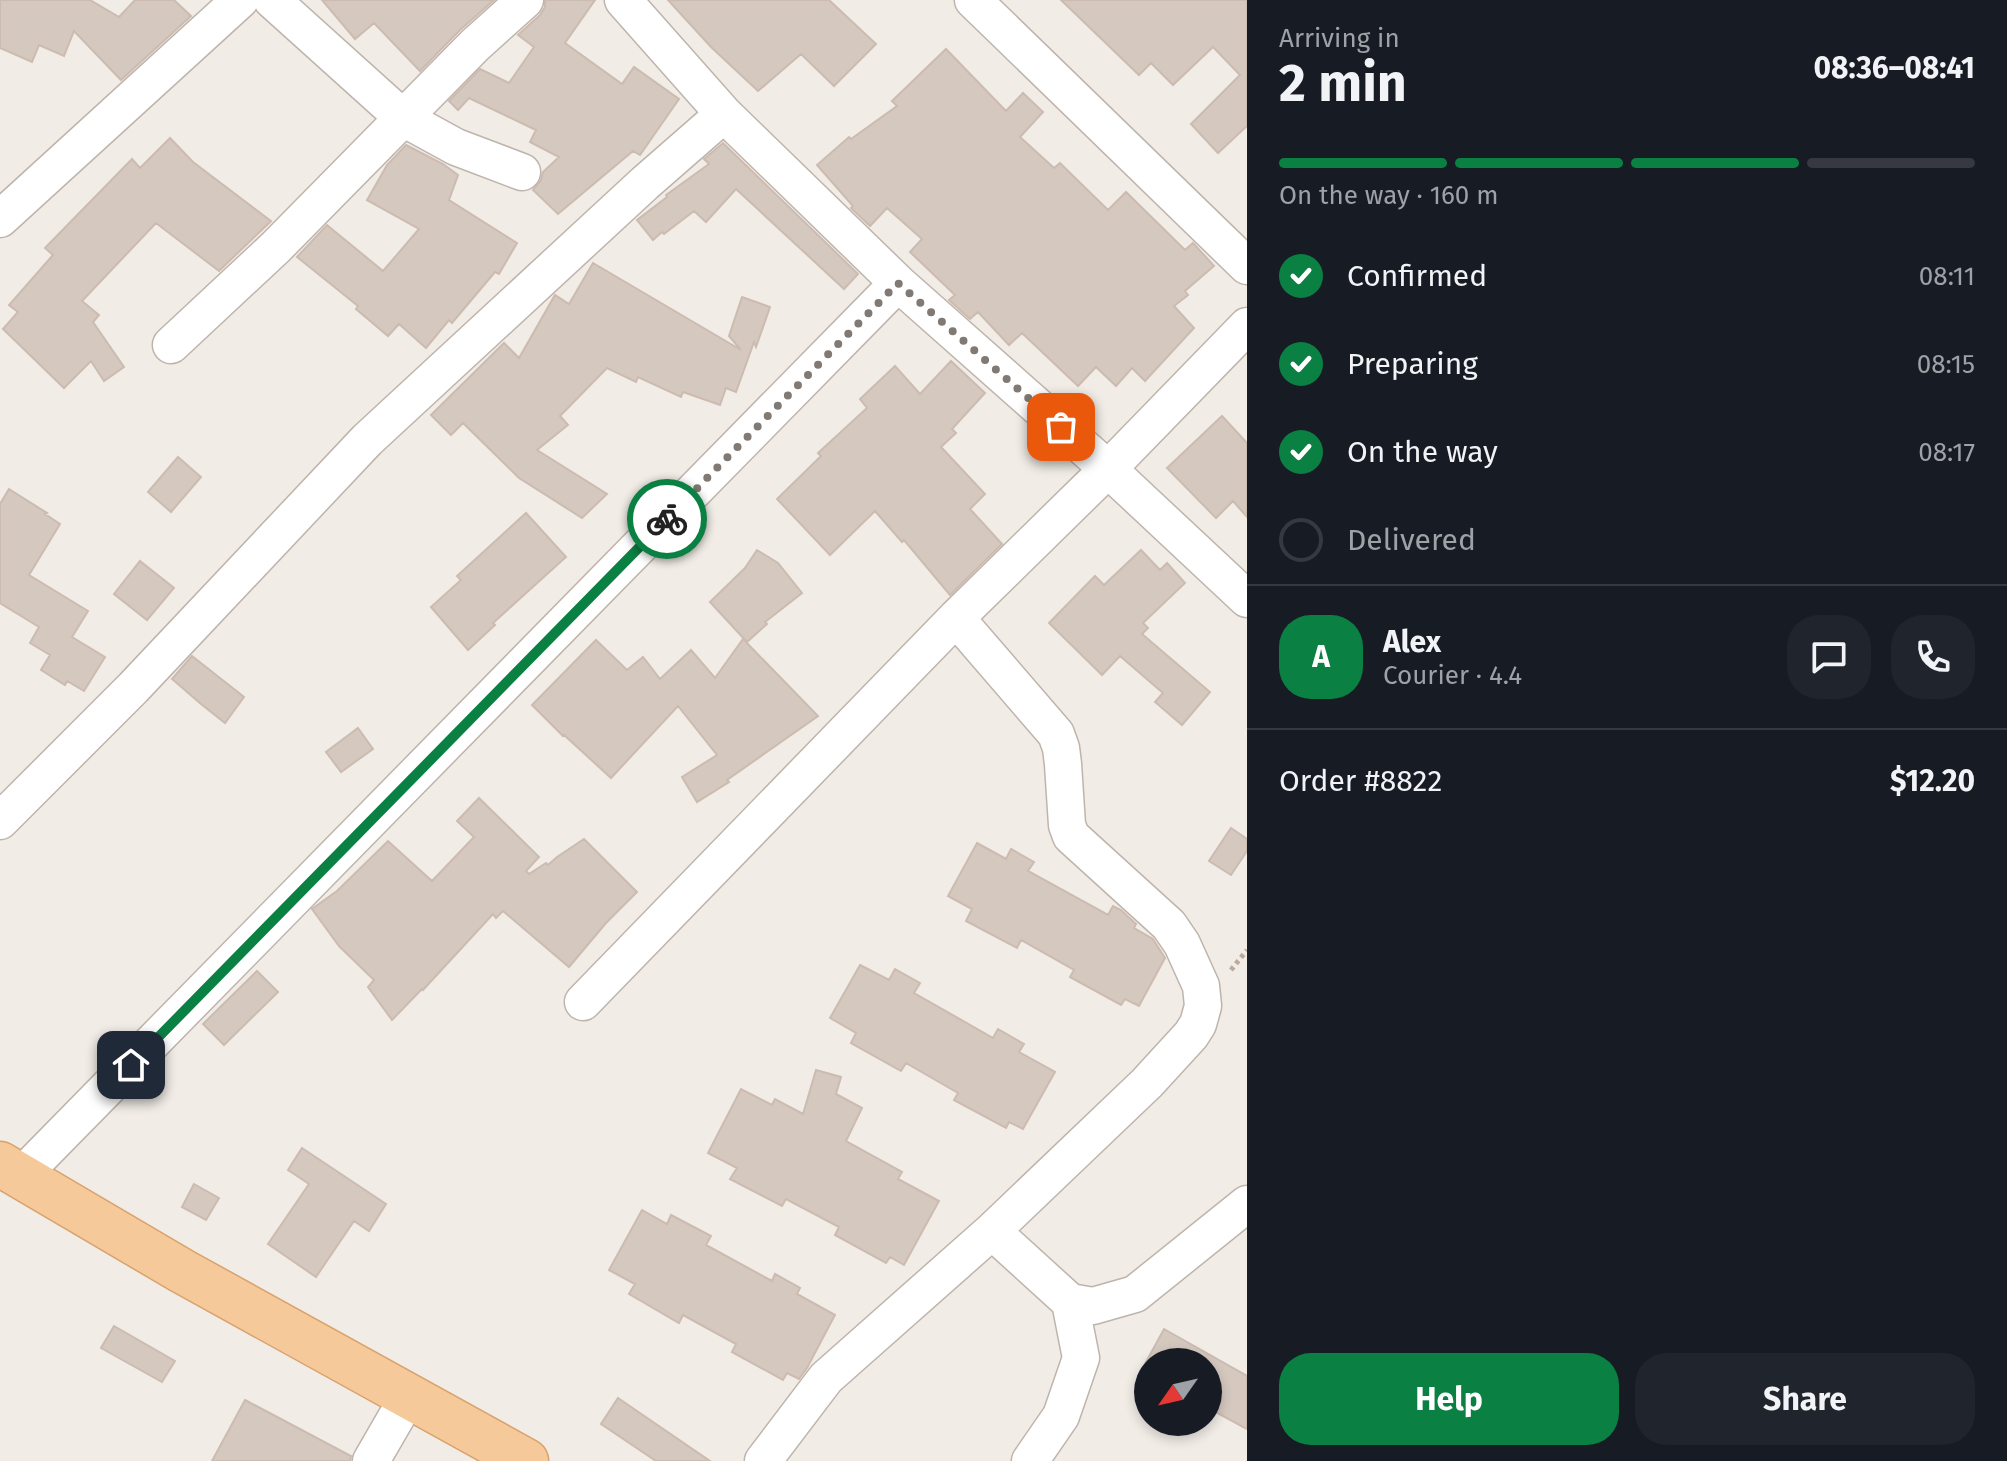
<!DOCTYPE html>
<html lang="en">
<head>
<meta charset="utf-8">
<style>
  body { margin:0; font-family:"Fira Sans",sans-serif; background:#20242c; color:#f1f3f6; height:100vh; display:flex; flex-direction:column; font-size:30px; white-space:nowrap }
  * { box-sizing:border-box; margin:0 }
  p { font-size:26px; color:#9ea1a6 }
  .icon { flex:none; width:44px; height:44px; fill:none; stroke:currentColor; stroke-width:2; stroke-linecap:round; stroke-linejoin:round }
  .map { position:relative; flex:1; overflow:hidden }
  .drawer { display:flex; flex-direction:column; background:#171b24; width:760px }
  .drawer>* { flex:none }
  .needle { width:52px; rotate:236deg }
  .buttons { position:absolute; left:1134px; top:1348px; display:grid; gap:16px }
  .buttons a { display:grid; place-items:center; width:88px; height:88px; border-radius:50%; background:#171b24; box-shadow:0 4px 12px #0003; font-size:40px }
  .pin { position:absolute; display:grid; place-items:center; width:68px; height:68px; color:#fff; margin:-34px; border-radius:16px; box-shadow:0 4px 12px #0006 }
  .courier { position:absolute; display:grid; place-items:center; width:80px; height:80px; margin:-40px; border:6px solid #0b8043; border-radius:50%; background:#fff; color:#222; box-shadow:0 2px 10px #0007 }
  .head em { font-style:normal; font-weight:700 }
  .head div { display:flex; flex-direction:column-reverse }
  .head { display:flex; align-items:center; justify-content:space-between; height:136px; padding:0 32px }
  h1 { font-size:52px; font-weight:700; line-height:60px }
  .bar { display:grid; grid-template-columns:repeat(4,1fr); gap:12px 8px; align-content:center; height:96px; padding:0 32px }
  .bar i { height:10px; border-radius:6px; background:#363941 }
  .bar .active { background:#0b8043 }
  .bar p { grid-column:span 4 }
  .line { display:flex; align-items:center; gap:20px; padding:0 32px; border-top:2px solid #363941 }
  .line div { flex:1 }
  .round { display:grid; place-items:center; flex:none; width:84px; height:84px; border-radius:32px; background:#20242c }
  ol { padding:0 32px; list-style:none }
  li { display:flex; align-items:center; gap:24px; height:88px }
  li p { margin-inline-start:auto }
  li .icon { padding:8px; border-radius:50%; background:#0b8043; color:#fff; stroke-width:4 }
  li:last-child { color:#9ea1a6 }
  li i { width:44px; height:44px; border:4px solid #363941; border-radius:50% }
  .button { display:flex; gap:16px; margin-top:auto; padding:16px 32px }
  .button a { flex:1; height:92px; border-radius:32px; background:#0b8043; color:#fff; font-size:32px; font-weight:700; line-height:92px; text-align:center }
  .button a+a { background:#20242c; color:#f1f3f6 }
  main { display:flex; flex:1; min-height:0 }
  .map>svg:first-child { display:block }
  .building { fill:#d5c8bf; stroke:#ccbbb0; stroke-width:2 }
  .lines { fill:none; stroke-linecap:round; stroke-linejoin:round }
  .minor-casing { stroke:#bfb4ac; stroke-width:39 }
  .major-casing { stroke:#d9a26c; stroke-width:47 }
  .path { stroke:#bdaa9c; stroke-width:5; stroke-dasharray:4 4; stroke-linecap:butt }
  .minor { stroke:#fff; stroke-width:36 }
  .major { stroke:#f6c99b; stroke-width:44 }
  .done { stroke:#817974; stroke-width:8; stroke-dasharray:0 14.4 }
  .route { stroke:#0b8043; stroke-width:10 }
</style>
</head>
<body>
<main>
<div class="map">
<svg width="1247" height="1461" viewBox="0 0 1247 1461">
  <rect width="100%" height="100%" fill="#f1ece6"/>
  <path class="building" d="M 0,0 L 90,0 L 119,17 L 135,0 L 174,0 L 191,16 L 121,80 L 74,31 L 64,56 L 39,45 L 32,62 L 0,48 Z
    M 322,0 L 494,0 L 460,30 L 420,71 L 374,23 L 355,39 Z
    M 545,0 L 595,0 L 565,43 L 622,84 L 634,67 L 679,99 L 640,155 L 633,151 L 558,214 L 533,190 L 541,180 L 543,172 L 559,157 L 530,142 L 536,130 L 469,98 L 458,110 L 449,101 L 480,69 L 509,83 L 534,47 L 518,35 L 540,15 L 545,7 Z
    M 668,0 L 829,0 L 876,44 L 834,86 L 801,54 L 758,91 L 711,47 Z
    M 1061,0 L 1247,0 L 1247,126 L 1218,153 L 1191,124 L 1240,75 L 1213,47 L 1173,85 L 1151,63 L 1139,75 Z
    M 946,49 L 1006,111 L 1023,93 L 1043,112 L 1020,137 L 1054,168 L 1060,163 L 1108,210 L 1126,192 L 1185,250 L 1193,243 L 1214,266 L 1185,291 L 1188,295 L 1174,306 L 1194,328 L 1145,381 L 1132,368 L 1116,386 L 1096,367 L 1078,386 L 1022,333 L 1009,345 L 978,312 L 970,319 L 949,300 L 955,295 L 910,252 L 922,239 L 887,208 L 870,226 L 851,208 L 853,206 L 817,165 L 849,137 L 851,139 L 897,106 L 892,101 Z
    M 170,138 L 193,162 L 271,221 L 219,271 L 156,223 L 82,301 L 99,315 L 93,322 L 124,367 L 104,381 L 91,361 L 64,388 L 3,329 L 18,312 L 9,305 L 53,255 L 45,248 L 132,159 L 140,168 Z
    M 723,143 L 858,274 L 844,289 L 736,189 L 706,222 L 694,211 L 664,234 L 662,232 L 653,240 L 637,220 L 667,197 L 666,195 L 709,164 L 704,159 Z
    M 406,145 L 443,164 L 458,175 L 449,200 L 517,243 L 499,274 L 495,272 L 452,323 L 449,320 L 426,348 L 399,324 L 388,336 L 356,309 L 358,306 L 297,257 L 327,225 L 383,271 L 419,229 L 367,200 L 387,165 Z
    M 593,263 L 741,350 L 729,336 L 742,297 L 770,307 L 756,347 L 754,342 L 736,392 L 726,388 L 720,405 L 683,392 L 681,397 L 638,377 L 636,382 L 607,368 L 560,416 L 568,425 L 537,450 L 607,494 L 582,518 L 519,478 L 463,423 L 451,435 L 431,415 L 504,343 L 519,358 L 555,295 L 569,304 Z
    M 951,361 L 985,393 L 952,429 L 956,433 L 941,447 L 985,494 L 970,509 L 1002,544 L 950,595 L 904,540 L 902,542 L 875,511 L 830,555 L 777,499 L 821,456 L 818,453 L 867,408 L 860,399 L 895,366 L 920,394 Z
    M 1222,416 L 1247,443 L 1247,517 L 1233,501 L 1216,518 L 1167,468 Z
    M 178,457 L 201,477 L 171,512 L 148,492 Z
    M 9,489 L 47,513 L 45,514 L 60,524 L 29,575 L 88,611 L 72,637 L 105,657 L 84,691 L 67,681 L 65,685 L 41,670 L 50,655 L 30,643 L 39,627 L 0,603 L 0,504 Z
    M 526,513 L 566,557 L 493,623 L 495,625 L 468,650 L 431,607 L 461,580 L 457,576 Z
    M 757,550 L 778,563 L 802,593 L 765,622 L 767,624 L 747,642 L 710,602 L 745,568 Z
    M 1141,550 L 1160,570 L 1167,563 L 1185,583 L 1143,623 L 1148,628 L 1142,634 L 1210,692 L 1182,725 L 1155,702 L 1163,693 L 1120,656 L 1102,675 L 1049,623 L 1095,576 L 1104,585 Z
    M 140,561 L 174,588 L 147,620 L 114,594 Z
    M 743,639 L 818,716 L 727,780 L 729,782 L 697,802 L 682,777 L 717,755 L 678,706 L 611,778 L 564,735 L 563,736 L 532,705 L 596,640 L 627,670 L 643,657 L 660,679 L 691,650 L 715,678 Z
    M 192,656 L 244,697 L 225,723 L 201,704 L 172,679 Z
    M 358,728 L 373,749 L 341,772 L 326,752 Z
    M 479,798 L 539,857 L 526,871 L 529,874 L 546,863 L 548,865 L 557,857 L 584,839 L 637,892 L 606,923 L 569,967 L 503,911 L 496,918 L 493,914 L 423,990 L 422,989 L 392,1020 L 368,987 L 374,980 L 339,946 L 312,909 L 337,891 L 388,841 L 432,881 L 474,837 L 457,821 Z
    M 1231,828 L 1247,839 L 1247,851 L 1231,875 L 1209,861 Z
    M 977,843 L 1006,859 L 1011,849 L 1034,862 L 1028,871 L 1108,915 L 1113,906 L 1121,910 L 1136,924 L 1134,928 L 1153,939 L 1165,958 L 1139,1006 L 1125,999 L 1121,1005 L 1070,977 L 1074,970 L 1021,940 L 1017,948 L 966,921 L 972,909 L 948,896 Z
    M 860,965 L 889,980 L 895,969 L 920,983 L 914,993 L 993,1038 L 998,1029 L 1024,1044 L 1019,1052 L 1055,1072 L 1023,1129 L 1009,1122 L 1006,1128 L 954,1100 L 958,1093 L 906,1063 L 901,1071 L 851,1043 L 856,1033 L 830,1018 Z
    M 257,971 L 278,992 L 224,1045 L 203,1024 Z
    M 816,1070 L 841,1077 L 836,1094 L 862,1108 L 846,1141 L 902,1172 L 898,1179 L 939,1201 L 904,1265 L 890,1257 L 886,1263 L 835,1235 L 839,1227 L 786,1199 L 782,1206 L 730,1179 L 737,1168 L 708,1153 L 741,1089 L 772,1105 L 775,1099 L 803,1114 Z
    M 302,1148 L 386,1204 L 369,1231 L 354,1221 L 316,1277 L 268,1244 L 309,1184 L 288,1170 Z
    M 194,1184 L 219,1198 L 206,1220 L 182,1207 Z
    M 642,1210 L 667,1224 L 671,1215 L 711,1236 L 706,1245 L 772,1281 L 775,1274 L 800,1288 L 797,1294 L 835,1315 L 807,1368 L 799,1379 L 787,1373 L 783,1380 L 732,1352 L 736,1344 L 683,1315 L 679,1323 L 629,1294 L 635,1284 L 609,1270 Z
    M 114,1326 L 175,1361 L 162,1382 L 101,1348 Z
    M 1164,1329 L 1247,1376 L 1247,1429 L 1208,1408 L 1208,1362 L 1146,1362 Z
    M 618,1398 L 710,1461 L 656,1461 L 601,1424 Z
    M 245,1400 L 351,1456 L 350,1461 L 212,1461 Z"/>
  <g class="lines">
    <defs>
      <path id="minor" d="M 272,0 L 403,118 L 456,147 L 522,172
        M 623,0 L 724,114 L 898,283 L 1108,469 L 1247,599
        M 973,0 L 1247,266
        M 0,219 L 240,0
        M 171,345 L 276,247 L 475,45 L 525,0
        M 0,821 L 133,688 L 367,440 L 645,183 L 724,114
        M 583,1002 L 956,618 L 1108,469 L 1247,326
        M 21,1176 L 898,283
        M 992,1231 L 1070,1302 L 1081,1358 L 1061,1416 L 1030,1461
        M 1070,1302 L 1093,1306 L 1135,1294 L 1247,1204
        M 371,1461 L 408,1397
        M 763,1461 L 826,1378 L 992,1231 L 1147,1083 L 1191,1035 L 1198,1024 L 1203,1006 L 1201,986 L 1182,944 L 1169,925 L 1071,836 L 1067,825 L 1063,764 L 1061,748 L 1056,734 L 956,618"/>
      <path id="major" d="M 0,1164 L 182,1271 L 526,1461"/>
    </defs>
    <use href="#minor" class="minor-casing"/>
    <use href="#major" class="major-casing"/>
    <path class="path" d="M 1231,970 L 1247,950"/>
    <use href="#minor" class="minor"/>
    <use href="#major" class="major"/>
  </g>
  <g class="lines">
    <path class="done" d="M 667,519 L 898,283 L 1061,427"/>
    <path class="route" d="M 131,1065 L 667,519"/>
  </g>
</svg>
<div class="buttons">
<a><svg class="needle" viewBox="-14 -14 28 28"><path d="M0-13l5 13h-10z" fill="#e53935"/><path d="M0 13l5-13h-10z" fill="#9ea1a6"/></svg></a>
</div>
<div class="pin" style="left:1061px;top:427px;background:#ea580c"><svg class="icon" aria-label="bag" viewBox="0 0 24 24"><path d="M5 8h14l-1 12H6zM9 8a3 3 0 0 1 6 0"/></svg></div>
<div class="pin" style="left:131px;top:1065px;background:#1f2937"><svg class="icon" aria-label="home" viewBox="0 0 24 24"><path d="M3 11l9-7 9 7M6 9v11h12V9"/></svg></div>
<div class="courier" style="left:667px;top:519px"><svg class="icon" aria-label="bike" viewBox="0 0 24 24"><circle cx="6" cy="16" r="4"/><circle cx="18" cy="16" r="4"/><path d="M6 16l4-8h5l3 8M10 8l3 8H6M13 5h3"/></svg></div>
</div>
<section class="drawer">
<div class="head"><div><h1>2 min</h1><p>Arriving in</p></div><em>08:36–08:41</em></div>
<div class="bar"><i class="active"></i><i class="active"></i><i class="active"></i><i></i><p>On the way · 160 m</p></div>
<ol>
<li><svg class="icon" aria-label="check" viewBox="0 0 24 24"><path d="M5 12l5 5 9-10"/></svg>Confirmed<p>08:11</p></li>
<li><svg class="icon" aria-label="check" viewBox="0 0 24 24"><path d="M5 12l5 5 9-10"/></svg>Preparing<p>08:15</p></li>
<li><svg class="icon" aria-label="check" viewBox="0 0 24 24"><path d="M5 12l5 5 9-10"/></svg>On the way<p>08:17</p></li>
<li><i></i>Delivered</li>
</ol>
<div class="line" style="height:144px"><b class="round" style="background:#0b8043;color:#fff">A</b><div><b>Alex</b><p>Courier · 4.4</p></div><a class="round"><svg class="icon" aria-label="chat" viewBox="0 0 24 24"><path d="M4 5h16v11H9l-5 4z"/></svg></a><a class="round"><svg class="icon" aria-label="phone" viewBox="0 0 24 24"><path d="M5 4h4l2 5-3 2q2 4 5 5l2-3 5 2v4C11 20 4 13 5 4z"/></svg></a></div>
<div class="line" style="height:104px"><div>Order #8822</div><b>$12.20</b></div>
<div class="button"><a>Help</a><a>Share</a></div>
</section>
</main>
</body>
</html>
